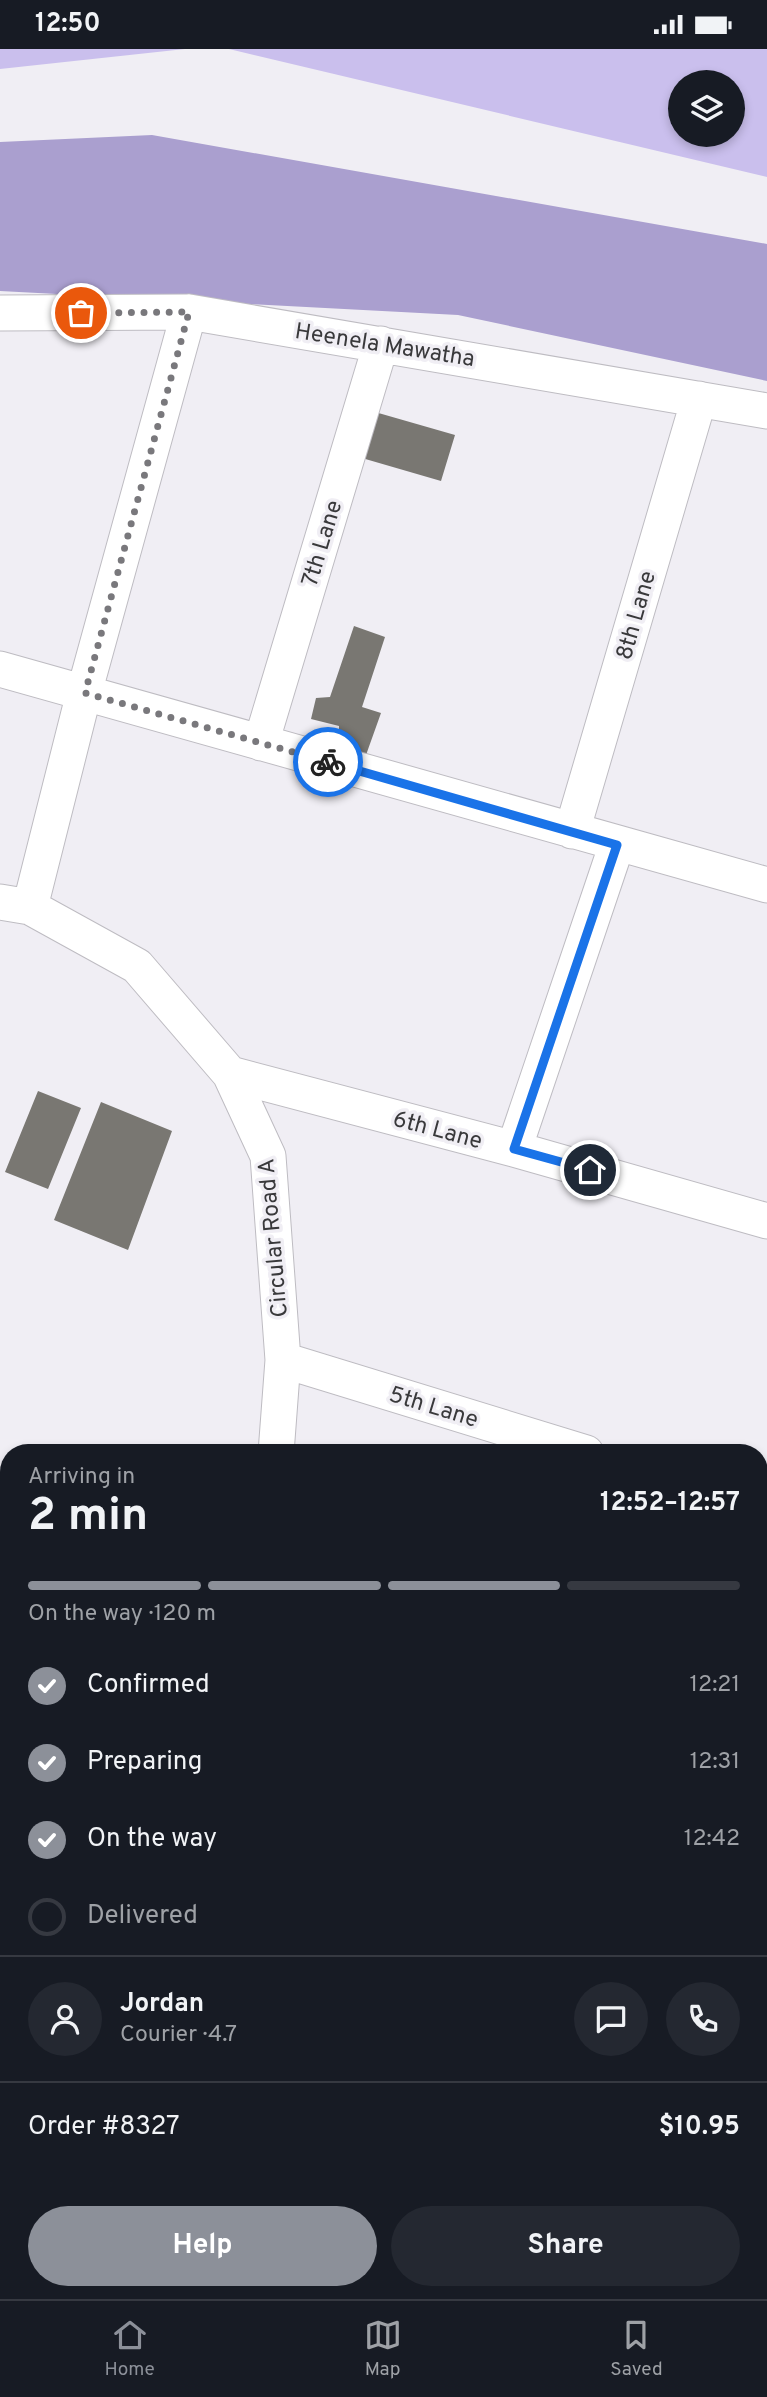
<!DOCTYPE html>
<html lang="en">
<head>
<meta charset="utf-8">
<style>
  body { margin:0; font-family:Overpass,sans-serif; background:#242831; color:#f1f3f6; height:100vh; display:flex; flex-direction:column; font-size:26px; white-space:nowrap }
  * { box-sizing:border-box; margin:0 }
  p { font-size:23px; color:#9ea1a6 }
  .icon { flex:none; width:38px; height:38px; fill:none; stroke:currentColor; stroke-width:2; stroke-linecap:round; stroke-linejoin:round }
  .map { position:relative; flex:1; overflow:hidden }
  .sheet { position:absolute; left:0px; top:1395px; width:768px; height:856px; display:flex; flex-direction:column; background:#171b24; border-radius:28px 28px 0 0; box-shadow:0 4px 10px #0003 }
  .sheet>* { flex:none }
  .tools { position:absolute; left:668px; top:21px; display:grid; gap:14px }
  .tools a { display:grid; place-items:center; width:77px; height:77px; border-radius:50%; background:#171b24; box-shadow:0 4px 10px #0003; font-size:35px }
  .pin { position:absolute; display:grid; place-items:center; width:60px; height:60px; color:#fff; margin:-30px; border:4px solid #fff; border-radius:50%; box-shadow:0 2px 7px #0007 }
  .courier { position:absolute; display:grid; place-items:center; width:70px; height:70px; margin:-35px; border:5px solid #1a73e8; border-radius:50%; background:#fff; color:#222; box-shadow:0 2px 9px #0007 }
  .headline em { font-style:normal; font-weight:700 }
  .headline div { display:flex; flex-direction:column-reverse }
  .headline { display:flex; align-items:center; justify-content:space-between; height:119px; padding:0 28px }
  h1 { font-size:46px; font-weight:700; line-height:52px }
  .bar { display:grid; grid-template-columns:repeat(4,1fr); gap:10px 7px; align-content:center; height:84px; padding:0 28px }
  .bar i { height:9px; border-radius:5px; background:#363941 }
  .bar .selected { background:#8c9099 }
  .bar p { grid-column:span 4 }
  .line { display:flex; align-items:center; gap:18px; padding:0 28px; border-top:2px solid #363941 }
  .line div { flex:1 }
  .round { display:grid; place-items:center; flex:none; width:74px; height:74px; border-radius:37px; background:#242831 }
  ol { padding:0 28px; list-style:none }
  li { display:flex; align-items:center; gap:21px; height:77px }
  li p { margin-inline-start:auto }
  li .icon { padding:7px; border-radius:50%; background:#8c9099; color:#fff; stroke-width:4 }
  li:last-child { color:#9ea1a6 }
  li i { width:38px; height:38px; border:4px solid #363941; border-radius:50% }
  .action { display:flex; gap:14px; margin-top:auto; padding:14px 28px }
  .action a { flex:1; height:80px; border-radius:42px; background:#8c9099; color:#fff; font-size:28px; font-weight:700; line-height:80px; text-align:center }
  .action a+a { background:#242831; color:#f1f3f6 }
  .status { display:flex; justify-content:space-between; align-items:center; height:49px; padding:0 35px; background:#171b24; direction:ltr }
  .status svg { height:19px; fill:currentColor }
  .dock { display:flex; justify-content:space-around; align-items:center; height:98px; border-top:2px solid #363941; background:#171b24; font-size:19px; color:#9ea1a6 }
  .dock a { display:grid; justify-items:center; gap:4px }
  .dock .selected { color:#8c9099 }
  .map>svg:first-child { display:block }
  .green { fill:#cabfed; fill-rule:evenodd }
  .water { fill:#aa9fcf }
  .building { fill:#797772 }
  .lines { fill:none; stroke-linecap:round; stroke-linejoin:round }
  .minor-casing { stroke:#bebcc2; stroke-width:37 }
  .minor { stroke:#fff; stroke-width:35 }
  .done { stroke:#79787c; stroke-width:7; stroke-dasharray:0 12.6 }
  .route { stroke:#1a73e8; stroke-width:9 }
  .labels { text-anchor:middle; stroke-width:7; stroke-linejoin:round; paint-order:stroke }
  .street-label { font-size:23px; fill:#39393b; stroke:#f0eef4 }
</style>
</head>
<body>
<div class="status"><b>12:50</b><svg viewBox="0 0 49 12"><path d="M0 12V9h3v3zM5 12V6h3v6zM10 12V3h3v9zM15 12V0h3v12zM26 1h20v11H26zM47 4h2v5h-2z"/></svg></div>
<div class="map">
<svg width="767" height="2250" viewBox="0 0 767 2250">
  <rect width="100%" height="100%" fill="#f0eef4"/>
  <path class="green" d="M 0,0 L 185,0 L 0,20 Z
    M 229,0 L 767,0 L 767,128 ZM 681,33 L 733,33 L 733,86 L 681,86 Z"/>
  <path class="water" d="M 152,86 L 767,195 L 767,332 L 458,266 L 0,242 L 0,93 Z"/>
  <path class="building" d="M 368,361 L 455,386 L 441,432 L 355,407 Z
    M 354,577 L 385,588 L 362,658 L 381,664 L 366,706 L 339,697 L 339,677 L 311,670 L 316,649 L 330,648 Z
    M 38,1042 L 81,1059 L 48,1140 L 5,1123 Z
    M 101,1053 L 172,1082 L 128,1201 L 54,1171 Z
    M 0,1536 L 9,1539 L 9,1578 L 0,1576 Z
    M 0,1622 L 9,1624 L 1,1666 L 0,1666 Z
    M 767,1663 L 767,1698 L 764,1699 L 760,1690 L 760,1667 Z
    M 0,1681 L 9,1684 L 9,1723 L 0,1721 Z
    M 0,1727 L 9,1730 L 9,1775 L 4,1796 L 0,1796 Z
    M 0,1892 L 9,1896 L 9,1950 L 0,1947 Z
    M 0,1983 L 9,1987 L 9,2052 L 0,2048 Z
    M 0,2197 L 9,2200 L 9,2242 L 24,2242 L 21,2250 L 0,2242 Z
    M 170,2242 L 243,2242 L 240,2250 L 168,2250 Z
    M 320,2242 L 371,2242 L 368,2250 L 317,2250 Z
    M 442,2242 L 469,2242 L 468,2250 L 441,2250 Z
    M 483,2242 L 581,2242 L 585,2250 L 482,2250 Z"/>
  <g class="lines">
    <defs>
      <path id="minor" d="M 0,264 L 189,263 L 767,362
        M 0,620 L 767,836
        M 261,694 L 381,295
        M 572,782 L 699,350
        M 0,853 L 30,858 L 137,917 L 230,1025 L 268,1107 L 283,1311 L 276,1404
        M 30,858 L 84,644 L 189,263
        M 230,1025 L 514,1100 L 767,1172
        M 514,1100 L 617,795
        M 283,1311 L 586,1404
        M 760,1456 L 767,1459
        M 760,1631 L 767,1631
        M 760,1771 L 767,1767
        M 626,2242 L 628,2250
        M 92,2250 L 94,2242"/>
    </defs>
    <use href="#minor" class="minor-casing"/>
    <use href="#minor" class="minor"/>
  </g>
  <g class="lines">
    <path class="done" d="M 81,264 L 189,263 L 85,644 L 328,713"/>
    <path class="route" d="M 328,713 L 617,796 L 514,1100 L 590,1121"/>
  </g>
  <g class="labels">
    <g class="street-label">
      <text transform="translate(385 295) rotate(9)" y="8">Heenela Mawatha</text>
      <text transform="translate(321 494) rotate(-73)" y="8">7th Lane</text>
      <text transform="translate(635 566) rotate(-74)" y="8">8th Lane</text>
      <text transform="translate(438 1080) rotate(15)" y="8">6th Lane</text>
      <text transform="translate(272 1189) rotate(-95)" y="8">Circular Road A</text>
      <text transform="translate(434 1357) rotate(17)" y="8">5th Lane</text>
    </g>
  </g>
</svg>
<div class="tools">
<a><svg class="icon" aria-label="layers" viewBox="0 0 24 24"><path d="M12 4l9 5-9 5-9-5zM3 14l9 5 9-5"/></svg></a>
</div>
<div class="pin" style="left:81px;top:264px;background:#ea580c"><svg class="icon" aria-label="bag" viewBox="0 0 24 24"><path d="M5 8h14l-1 12H6zM9 8a3 3 0 0 1 6 0"/></svg></div>
<div class="pin" style="left:590px;top:1121px;background:#1f2937"><svg class="icon" aria-label="home" viewBox="0 0 24 24"><path d="M3 11l9-7 9 7M6 9v11h12V9"/></svg></div>
<div class="courier" style="left:328px;top:713px"><svg class="icon" aria-label="bike" viewBox="0 0 24 24"><circle cx="6" cy="16" r="4"/><circle cx="18" cy="16" r="4"/><path d="M6 16l4-8h5l3 8M10 8l3 8H6M13 5h3"/></svg></div>
<section class="sheet">
<div class="headline"><div><h1>2 min</h1><p>Arriving in</p></div><em>12:52–12:57</em></div>
<div class="bar"><i class="selected"></i><i class="selected"></i><i class="selected"></i><i></i><p>On the way · 120 m</p></div>
<ol>
<li><svg class="icon" aria-label="check" viewBox="0 0 24 24"><path d="M5 12l5 5 9-10"/></svg>Confirmed<p>12:21</p></li>
<li><svg class="icon" aria-label="check" viewBox="0 0 24 24"><path d="M5 12l5 5 9-10"/></svg>Preparing<p>12:31</p></li>
<li><svg class="icon" aria-label="check" viewBox="0 0 24 24"><path d="M5 12l5 5 9-10"/></svg>On the way<p>12:42</p></li>
<li><i></i>Delivered</li>
</ol>
<div class="line" style="height:126px"><a class="round"><svg class="icon" aria-label="person" viewBox="0 0 24 24"><circle cx="12" cy="8" r="4"/><path d="M4 21q1-7 8-7t8 7"/></svg></a><div><b>Jordan</b><p>Courier · 4.7</p></div><a class="round"><svg class="icon" aria-label="chat" viewBox="0 0 24 24"><path d="M4 5h16v11H9l-5 4z"/></svg></a><a class="round"><svg class="icon" aria-label="phone" viewBox="0 0 24 24"><path d="M5 4h4l2 5-3 2q2 4 5 5l2-3 5 2v4C11 20 4 13 5 4z"/></svg></a></div>
<div class="line" style="height:91px"><div>Order #8327</div><b>$10.95</b></div>
<div class="action"><a>Help</a><a>Share</a></div>
</section>
</div>
<nav class="dock">
<a class="selected"><svg class="icon" aria-label="home" viewBox="0 0 24 24"><path d="M3 11l9-7 9 7M6 9v11h12V9"/></svg>Home</a>
<a><svg class="icon" aria-label="map" viewBox="0 0 24 24"><path d="M3 6l6-2 6 2 6-2v14l-6 2-6-2-6 2zM9 4v14M15 6v14"/></svg>Map</a>
<a><svg class="icon" aria-label="saved" viewBox="0 0 24 24"><path d="M7 4h10v16l-5-4-5 4z"/></svg>Saved</a>
</nav>
</body>
</html>
